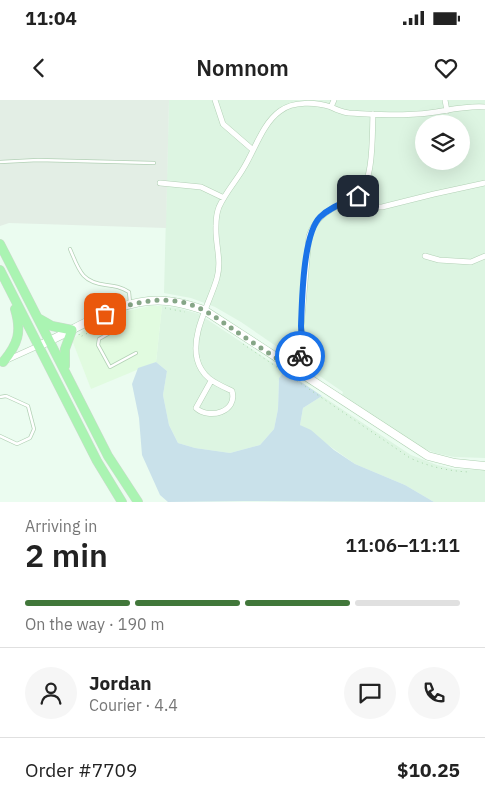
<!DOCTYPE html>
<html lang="en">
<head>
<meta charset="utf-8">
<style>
  body { margin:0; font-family:"IBM Plex Sans",sans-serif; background:#f6f6f6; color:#222; height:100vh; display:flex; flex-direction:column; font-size:19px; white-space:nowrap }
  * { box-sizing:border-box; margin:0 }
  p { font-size:16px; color:#767676 }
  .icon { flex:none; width:28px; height:28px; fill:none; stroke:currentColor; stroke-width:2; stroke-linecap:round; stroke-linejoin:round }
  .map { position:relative; height:402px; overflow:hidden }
  .drawer { display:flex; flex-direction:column; background:#fff; flex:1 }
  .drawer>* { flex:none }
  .controls { position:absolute; left:415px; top:15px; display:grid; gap:10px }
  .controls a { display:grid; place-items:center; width:55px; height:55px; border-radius:50%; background:#fff; box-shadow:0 5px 20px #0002; font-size:25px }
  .pin { position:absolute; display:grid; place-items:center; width:42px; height:42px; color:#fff; margin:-21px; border-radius:10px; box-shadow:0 2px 8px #0006 }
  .courier { position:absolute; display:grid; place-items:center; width:50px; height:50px; margin:-25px; border:4px solid #1a73e8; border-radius:50%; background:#fff; color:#222; box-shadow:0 1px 6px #0007 }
  .head em { font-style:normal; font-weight:600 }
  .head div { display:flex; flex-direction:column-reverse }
  .head { display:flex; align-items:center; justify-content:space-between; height:85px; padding:0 25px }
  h1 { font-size:32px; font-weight:600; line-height:38px }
  .bar { display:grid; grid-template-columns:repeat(4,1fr); gap:8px 5px; align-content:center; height:60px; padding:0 25px }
  .bar i { height:6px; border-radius:4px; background:#e0e0e0 }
  .bar .current { background:#41773a }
  .bar p { grid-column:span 4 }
  .line { display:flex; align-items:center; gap:12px; padding:0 25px; border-top:1px solid #e0e0e0 }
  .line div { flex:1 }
  .round { display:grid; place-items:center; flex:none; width:52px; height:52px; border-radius:26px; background:#f6f6f6 }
  .status { display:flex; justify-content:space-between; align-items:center; height:35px; padding:0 25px; background:#fff; direction:ltr }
  .status svg { height:14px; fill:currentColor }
  header { display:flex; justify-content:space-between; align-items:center; height:65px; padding:0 25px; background:#fff; font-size:22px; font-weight:600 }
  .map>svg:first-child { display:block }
  .residential { fill:#ddf5e2; fill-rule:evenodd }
  .commercial { fill:#e1fbe0 }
  .industrial { fill:#e3eee5 }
  .green { fill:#c9e1ea }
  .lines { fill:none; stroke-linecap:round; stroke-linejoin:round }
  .service-casing { stroke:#b3d1b6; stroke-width:4 }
  .minor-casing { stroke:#b3d1b6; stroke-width:6 }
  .secondary-casing { stroke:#afd1b2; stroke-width:9 }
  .trunk-casing { stroke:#ced9ce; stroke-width:10 }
  .path { stroke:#a6d6a9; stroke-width:1; stroke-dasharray:1 4; stroke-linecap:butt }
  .service { stroke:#fff; stroke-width:2.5 }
  .minor { stroke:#fff; stroke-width:5 }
  .secondary { stroke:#fff; stroke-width:8 }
  .trunk { stroke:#aaf4b2; stroke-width:9 }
  .done { stroke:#86a687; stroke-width:5; stroke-dasharray:0 9 }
  .route { stroke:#1a73e8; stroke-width:6 }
</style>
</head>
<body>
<div class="status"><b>11:04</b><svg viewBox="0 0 49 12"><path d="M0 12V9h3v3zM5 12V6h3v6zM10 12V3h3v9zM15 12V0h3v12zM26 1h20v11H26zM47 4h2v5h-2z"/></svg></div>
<header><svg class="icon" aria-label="back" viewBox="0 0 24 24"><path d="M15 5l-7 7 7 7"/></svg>Nomnom<svg class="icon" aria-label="heart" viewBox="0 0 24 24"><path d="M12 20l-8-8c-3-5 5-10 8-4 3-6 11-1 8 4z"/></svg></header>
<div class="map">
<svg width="485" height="402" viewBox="0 0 485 402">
  <rect width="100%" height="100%" fill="#ebfcf0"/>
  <path class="residential" d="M 169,0 L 485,0 L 485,358 L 454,357 L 435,353 L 418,346 L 342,295 L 343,292 L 241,222 L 215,207 L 191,198 L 164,193 ZM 424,24 L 461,24 L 461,61 L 424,61 Z
    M 162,206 L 178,208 L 199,214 L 285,271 L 279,278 L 278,309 L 274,329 L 260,345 L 230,353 L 195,348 L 178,343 L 169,325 L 163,295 L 167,271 L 156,262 Z
    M 322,296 L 411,355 L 437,365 L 454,369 L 485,370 L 485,402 L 434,402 L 405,385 L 355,364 L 300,325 L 303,308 Z"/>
  <path class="commercial" d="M 150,206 L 162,206 L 156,262 L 91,289 L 72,240 L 83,231 L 123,212 Z"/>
  <path class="industrial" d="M 0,0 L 169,0 L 166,128 L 9,123 L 0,126 Z"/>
  <path class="green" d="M 156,262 L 167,271 L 163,295 L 169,325 L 178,343 L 195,348 L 230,353 L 260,345 L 274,329 L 278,309 L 279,278 L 285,271 L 322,296 L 303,308 L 300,325 L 311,330 L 334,350 L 355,364 L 405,385 L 434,402 L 244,401 L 168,402 L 160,395 L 142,355 L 139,318 L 132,284 L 138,268 Z"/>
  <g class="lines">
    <defs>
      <path id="service" d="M 0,62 L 38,60 L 154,63
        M 70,149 C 79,170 81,182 106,185 C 115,186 121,187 129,192 L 130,203
        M 116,211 L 115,230 L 99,239 L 98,245 L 110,267 L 136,253
        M 0,297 L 6,296 L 28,306 L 34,329 L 30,338 L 17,344 L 0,336"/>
      <path id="minor" d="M 215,0 L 223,24 L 253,50
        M 445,0 L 447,11
        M 331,7 L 334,0
        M 160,83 L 201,87 L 224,98
        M 358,96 L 373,107 L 382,107 L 434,94 L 485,83
        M 425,156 L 439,160 L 471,162 L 485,156
        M 7,260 L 38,246
        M 285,263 L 295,248 L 301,234
        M 292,268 L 302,251 L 304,243 L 301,228 L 309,136 C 315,119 327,110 344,103 C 348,101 354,99 358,96 C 374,81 372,35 373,14
        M 211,281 L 196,308 C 209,320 238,312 232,291 C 215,283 202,278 197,259 C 191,232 210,203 217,178 C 222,160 215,144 216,126 C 216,120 217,112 219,107 C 225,93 236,81 243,69 C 255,50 262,24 280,11 C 293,1 316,2 331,7 C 337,10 342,12 349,13 C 371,14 395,16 417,14 C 439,13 463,5 485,7"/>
      <path id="secondary" d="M 38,246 C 79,229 121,196 167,201 C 180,202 192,206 204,210 L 428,356 L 455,363 L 485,366"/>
      <path id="trunk" d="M 0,144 L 108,356 L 138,402
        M 0,170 L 97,361 L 122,402
        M 38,218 L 52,226 L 72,230 L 65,249 L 65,266
        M 3,262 C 18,244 22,232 15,209"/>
    </defs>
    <use href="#service" class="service-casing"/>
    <use href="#minor" class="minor-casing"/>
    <use href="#secondary" class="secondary-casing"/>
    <use href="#trunk" class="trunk-casing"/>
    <path class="path" d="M 165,208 L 185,212
      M 79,234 L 80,237 L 111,221
      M 243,244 L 410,358 C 430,367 448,371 469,372"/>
    <use href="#service" class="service"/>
    <use href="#minor" class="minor"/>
    <use href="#secondary" class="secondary"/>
    <use href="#trunk" class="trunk"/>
  </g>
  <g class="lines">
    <path class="done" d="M 105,214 C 136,200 174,193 205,211 C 215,216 225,224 234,230 C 253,243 273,256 292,268 L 300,256"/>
    <path class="route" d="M 300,256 C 306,244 301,238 301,226 C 302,200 303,134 320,117 C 330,107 345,102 358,96"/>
  </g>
</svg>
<div class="controls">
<a><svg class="icon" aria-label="layers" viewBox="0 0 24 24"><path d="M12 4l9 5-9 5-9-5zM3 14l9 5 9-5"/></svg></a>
</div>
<div class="pin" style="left:105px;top:214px;background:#ea580c"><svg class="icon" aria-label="bag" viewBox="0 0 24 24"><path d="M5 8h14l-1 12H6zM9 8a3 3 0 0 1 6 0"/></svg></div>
<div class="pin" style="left:358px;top:96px;background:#1f2937"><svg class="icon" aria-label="home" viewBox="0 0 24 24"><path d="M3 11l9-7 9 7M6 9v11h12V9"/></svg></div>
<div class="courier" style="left:300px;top:256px"><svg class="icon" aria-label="bike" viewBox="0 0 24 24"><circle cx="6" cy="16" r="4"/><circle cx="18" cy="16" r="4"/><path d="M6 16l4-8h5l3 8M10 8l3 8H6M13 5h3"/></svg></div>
</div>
<section class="drawer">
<div class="head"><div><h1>2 min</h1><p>Arriving in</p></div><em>11:06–11:11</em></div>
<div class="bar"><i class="current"></i><i class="current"></i><i class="current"></i><i></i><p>On the way · 190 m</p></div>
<div class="line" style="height:90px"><a class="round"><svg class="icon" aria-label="person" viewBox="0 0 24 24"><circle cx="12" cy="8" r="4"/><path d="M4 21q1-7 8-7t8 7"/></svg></a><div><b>Jordan</b><p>Courier · 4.4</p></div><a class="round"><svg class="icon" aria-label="chat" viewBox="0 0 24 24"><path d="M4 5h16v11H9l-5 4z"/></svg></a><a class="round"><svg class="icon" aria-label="phone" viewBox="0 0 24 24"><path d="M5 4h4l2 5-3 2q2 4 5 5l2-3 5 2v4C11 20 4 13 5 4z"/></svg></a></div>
<div class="line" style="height:65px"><div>Order #7709</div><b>$10.25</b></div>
</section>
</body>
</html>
